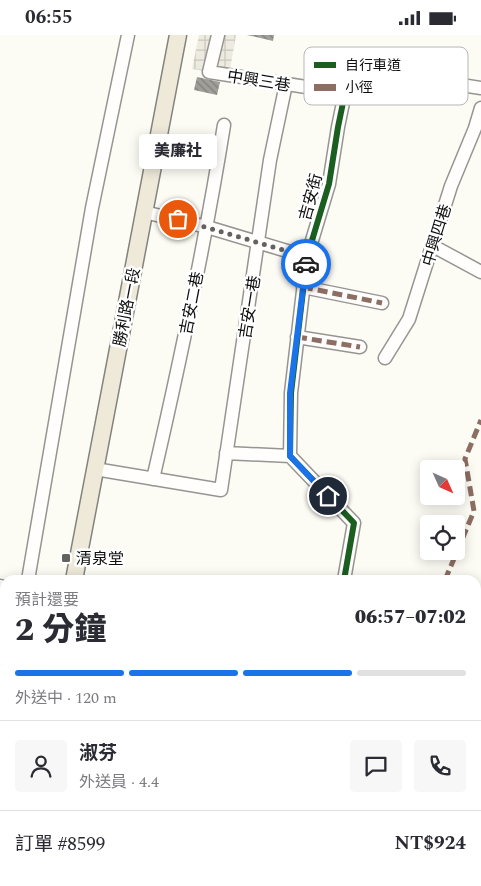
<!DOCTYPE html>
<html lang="zh-TW">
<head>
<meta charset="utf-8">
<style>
  body { margin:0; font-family:Spectral,"Noto Sans TC",serif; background:#f7f7f7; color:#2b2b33; height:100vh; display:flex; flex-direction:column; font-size:19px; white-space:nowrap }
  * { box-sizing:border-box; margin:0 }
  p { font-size:16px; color:#7c7c81 }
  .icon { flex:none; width:28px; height:28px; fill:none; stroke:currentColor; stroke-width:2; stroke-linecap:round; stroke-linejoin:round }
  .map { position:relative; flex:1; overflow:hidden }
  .details { position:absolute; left:0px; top:540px; width:481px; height:311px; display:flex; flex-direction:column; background:#fff; border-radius:15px 15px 0 0; box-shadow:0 2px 12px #0003 }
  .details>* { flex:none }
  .needle { width:32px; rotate:135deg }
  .buttons { position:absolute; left:420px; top:425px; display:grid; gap:10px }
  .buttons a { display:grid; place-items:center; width:45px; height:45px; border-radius:5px; background:#fff; box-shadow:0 2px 12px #0003; font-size:25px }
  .pin { position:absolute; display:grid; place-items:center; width:42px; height:42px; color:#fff; margin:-21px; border:2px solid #fff; border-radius:50%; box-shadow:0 1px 5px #0007 }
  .courier { position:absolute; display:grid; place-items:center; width:50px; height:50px; margin:-25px; border:4px solid #1a73e8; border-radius:50%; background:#fff; color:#222; box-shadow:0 1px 6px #0007 }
  .bubble { position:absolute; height:35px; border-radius:5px; background:#fff; box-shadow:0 2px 12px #0003; font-size:16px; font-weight:800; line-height:35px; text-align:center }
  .headline em { font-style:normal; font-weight:800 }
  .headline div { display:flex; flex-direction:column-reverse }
  .headline { display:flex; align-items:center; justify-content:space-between; height:85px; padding:0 15px }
  h1 { font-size:32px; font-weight:800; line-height:38px }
  .bar { display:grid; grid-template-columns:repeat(4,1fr); gap:8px 5px; align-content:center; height:60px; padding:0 15px }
  .bar i { height:6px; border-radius:4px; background:#e1e1e2 }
  .bar .current { background:#1a73e8 }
  .bar p { grid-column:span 4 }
  .line { display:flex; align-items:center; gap:12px; padding:0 15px; border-top:1px solid #e1e1e2 }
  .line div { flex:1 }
  .round { display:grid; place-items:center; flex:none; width:52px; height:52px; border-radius:5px; background:#f7f7f7 }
  .status { display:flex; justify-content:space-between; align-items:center; height:35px; padding:0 25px; background:#fff; direction:ltr }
  .status svg { height:14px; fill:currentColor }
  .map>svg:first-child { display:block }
  .plaza { fill:url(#plaza-grid) }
  .building { fill:url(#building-back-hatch) }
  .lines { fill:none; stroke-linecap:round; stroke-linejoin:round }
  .minor-casing { stroke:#969592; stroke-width:15 }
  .major-casing { stroke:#83837f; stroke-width:19 }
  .minor { stroke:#fffefd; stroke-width:12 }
  .major { stroke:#eee9d9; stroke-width:16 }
  .quiet { stroke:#8d6e63; stroke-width:5; stroke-dasharray:10 5; stroke-linecap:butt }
  .cycleway-casing { stroke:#fff; stroke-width:9 }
  .cycleway { stroke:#1b5e20; stroke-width:6 }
  .done { stroke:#62625f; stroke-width:5; stroke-dasharray:0 9 }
  .route { stroke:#1a73e8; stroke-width:6 }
  .poi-dot { fill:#62625f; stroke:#fff; stroke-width:2 }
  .labels { text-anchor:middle; stroke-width:5; stroke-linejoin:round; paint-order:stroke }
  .street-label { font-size:16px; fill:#0f0f0f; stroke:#fff }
  .poi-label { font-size:16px; fill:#0f0f0f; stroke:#fff; text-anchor:start }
  .key { fill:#fff; stroke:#b7b7b7; stroke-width:1 }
  .key-label { font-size:14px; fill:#0f0f0f }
</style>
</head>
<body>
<div class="status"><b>06:55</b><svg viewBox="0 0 49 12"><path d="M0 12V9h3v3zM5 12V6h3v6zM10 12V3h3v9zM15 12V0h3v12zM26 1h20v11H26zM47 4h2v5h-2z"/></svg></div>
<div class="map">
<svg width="481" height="851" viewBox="0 0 481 851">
  <defs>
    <pattern id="plaza-grid" width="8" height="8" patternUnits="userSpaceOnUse" patternTransform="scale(1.25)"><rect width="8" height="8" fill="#edeadf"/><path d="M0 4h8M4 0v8" fill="none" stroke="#cac8be"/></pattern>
    <pattern id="building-back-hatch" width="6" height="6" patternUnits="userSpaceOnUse" patternTransform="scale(1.25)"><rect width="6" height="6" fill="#a09e99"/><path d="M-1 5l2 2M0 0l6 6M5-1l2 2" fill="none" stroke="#817f7b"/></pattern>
  </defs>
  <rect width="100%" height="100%" fill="#fcfbf4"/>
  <path class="plaza" d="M 199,0 L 236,0 L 229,40 L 192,34 Z"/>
  <path class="building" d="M 247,0 L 274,0 L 273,6 Z
    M 197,42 L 220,47 L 217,60 L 194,55 Z"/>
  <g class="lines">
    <defs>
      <path id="minor" d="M 218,0 L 209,37 L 345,58 L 338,92 L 329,149 L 307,222 L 291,358 L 290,421 L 354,488 L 344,545
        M 430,45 L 481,53
        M 144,177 L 207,192 L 307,222
        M 433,211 L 481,237
        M 303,252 L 382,268
        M 297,302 L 360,312
        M 385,323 L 409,284 L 451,151 L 475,93 L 481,73
        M 226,418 L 290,421
        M 95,434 L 221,455 L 270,125 L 286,49
        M 153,444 C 180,327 205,209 224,90
        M 28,545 L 92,173 L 128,0
        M 0,551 L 5,552
        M 476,660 L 481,649
        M 0,698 L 5,670
        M 476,832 L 481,824
        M 99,851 L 99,846
        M 229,851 L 231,846
        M 320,851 L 322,846
        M 371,851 L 375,846
        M 464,851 L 467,846"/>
      <path id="major" d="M 74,545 L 178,0
        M 11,851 L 11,846"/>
    </defs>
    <use href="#minor" class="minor-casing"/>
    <use href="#major" class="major-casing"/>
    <use href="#minor" class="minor"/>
    <use href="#major" class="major"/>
    <path class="quiet" d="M 303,252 L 382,268
      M 297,302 L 360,312
      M 445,545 L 474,476 L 465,424 L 481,385"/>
    <defs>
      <path id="cycleway" d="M 344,545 L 354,488 L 290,421 L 291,358 L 307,222 L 329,149 L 338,92 L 345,58"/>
    </defs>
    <use href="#cycleway" class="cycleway-casing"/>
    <use href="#cycleway" class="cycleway"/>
  </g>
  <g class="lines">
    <path class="done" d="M 178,184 L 307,222 L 306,229"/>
    <path class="route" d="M 306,229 L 290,358 L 290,421 L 328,461"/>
  </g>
  <rect class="poi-dot" x="61" y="518" width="10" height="10" rx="2.5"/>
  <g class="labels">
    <g class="street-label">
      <text transform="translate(259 45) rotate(9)" y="6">中興三巷</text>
      <text transform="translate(310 162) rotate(-75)" y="6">吉安街</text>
      <text transform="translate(436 200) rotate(-73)" y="6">中興四巷</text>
      <text transform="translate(191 268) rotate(-79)" y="6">吉安二巷</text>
      <text transform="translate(126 272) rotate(-79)" y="6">勝利路一段</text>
      <text transform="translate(249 272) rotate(-81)" y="6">吉安一巷</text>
    </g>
    <g class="poi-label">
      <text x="76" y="529">清泉堂</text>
    </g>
  </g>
  <rect x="304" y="12" width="164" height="58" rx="8" class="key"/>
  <rect x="314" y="27" width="22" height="6" fill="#1b5e20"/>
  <rect x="314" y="49" width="22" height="7" fill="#8d6e63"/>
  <g class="key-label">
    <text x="345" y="35">自行車道</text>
    <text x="345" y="57">小徑</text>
  </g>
</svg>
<div class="buttons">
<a><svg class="needle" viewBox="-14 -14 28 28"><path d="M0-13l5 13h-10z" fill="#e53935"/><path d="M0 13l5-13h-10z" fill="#7c7c81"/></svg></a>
<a><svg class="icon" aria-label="locate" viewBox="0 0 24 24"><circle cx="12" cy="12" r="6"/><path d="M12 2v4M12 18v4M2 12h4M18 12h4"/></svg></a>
</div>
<div class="pin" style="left:178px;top:184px;background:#ea580c"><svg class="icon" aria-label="bag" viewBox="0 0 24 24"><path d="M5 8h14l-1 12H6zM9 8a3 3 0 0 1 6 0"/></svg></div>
<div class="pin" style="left:328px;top:461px;background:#1f2937"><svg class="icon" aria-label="home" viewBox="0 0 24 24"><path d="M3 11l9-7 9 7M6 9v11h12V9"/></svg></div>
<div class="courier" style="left:306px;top:229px"><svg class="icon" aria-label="car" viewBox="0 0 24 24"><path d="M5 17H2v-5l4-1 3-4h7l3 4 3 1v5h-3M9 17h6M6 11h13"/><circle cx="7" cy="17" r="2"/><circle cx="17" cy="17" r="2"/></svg></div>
<div class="bubble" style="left:139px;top:99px;width:78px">美廉社</div>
<section class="details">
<div class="headline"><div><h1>2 分鐘</h1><p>預計還要</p></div><em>06:57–07:02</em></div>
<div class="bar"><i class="current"></i><i class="current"></i><i class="current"></i><i></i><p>外送中 · 120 m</p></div>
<div class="line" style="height:90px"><a class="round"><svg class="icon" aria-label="person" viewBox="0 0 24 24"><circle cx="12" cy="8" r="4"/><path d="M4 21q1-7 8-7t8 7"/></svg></a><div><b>淑芬</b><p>外送員 · 4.4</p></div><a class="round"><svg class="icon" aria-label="chat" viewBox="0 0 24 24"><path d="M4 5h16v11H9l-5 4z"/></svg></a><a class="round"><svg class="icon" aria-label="phone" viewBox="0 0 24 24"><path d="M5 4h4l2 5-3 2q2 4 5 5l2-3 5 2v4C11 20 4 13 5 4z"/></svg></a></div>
<div class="line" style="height:65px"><div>訂單 #8599</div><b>NT$924</b></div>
</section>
</div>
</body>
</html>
